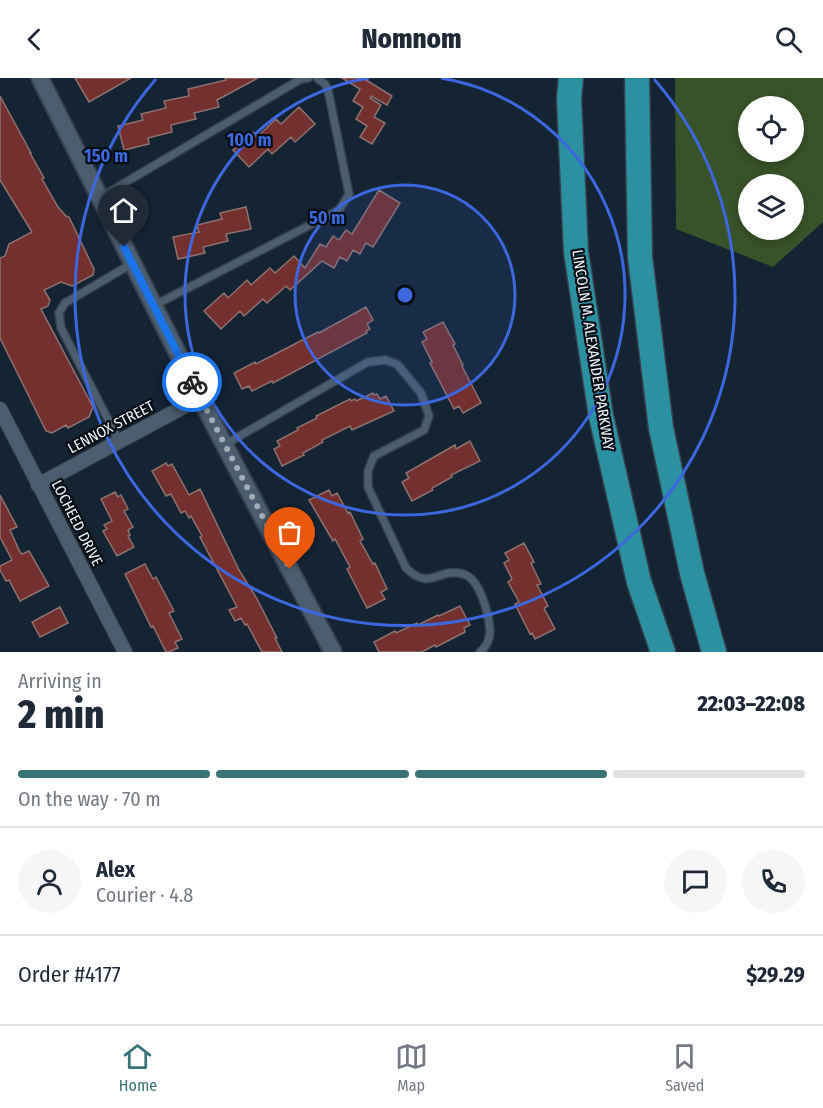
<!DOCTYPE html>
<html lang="en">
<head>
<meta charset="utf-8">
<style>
  body { margin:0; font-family:"Fira Sans Condensed",sans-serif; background:#f6f6f7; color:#1f2937; height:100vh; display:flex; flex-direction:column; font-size:22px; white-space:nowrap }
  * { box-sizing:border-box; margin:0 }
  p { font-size:20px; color:#747a83 }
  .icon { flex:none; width:33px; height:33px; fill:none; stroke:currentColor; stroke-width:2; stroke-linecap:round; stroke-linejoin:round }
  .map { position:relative; height:574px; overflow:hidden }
  .side { display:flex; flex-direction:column; background:#fff; flex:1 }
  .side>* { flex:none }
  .buttons { position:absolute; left:738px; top:18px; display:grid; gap:12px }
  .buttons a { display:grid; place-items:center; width:66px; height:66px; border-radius:50%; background:#fff; box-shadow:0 3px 9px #0003; font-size:30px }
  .pin { position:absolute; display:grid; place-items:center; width:51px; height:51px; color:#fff; margin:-62px -26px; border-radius:50% 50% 50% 0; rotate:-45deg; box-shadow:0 0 6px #0007 }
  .pin .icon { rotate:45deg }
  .courier { position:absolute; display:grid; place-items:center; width:60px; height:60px; margin:-30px; border:4px solid #1a73e8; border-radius:50%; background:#fff; color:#222; box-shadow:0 2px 8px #0007 }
  .overview em { font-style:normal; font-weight:800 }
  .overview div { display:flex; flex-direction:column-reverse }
  .overview { display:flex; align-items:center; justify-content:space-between; height:102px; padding:0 18px }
  h1 { font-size:39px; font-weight:800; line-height:45px }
  .bar { display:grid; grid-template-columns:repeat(4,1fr); gap:9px 6px; align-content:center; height:72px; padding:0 18px }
  .bar i { height:8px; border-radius:4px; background:#e0e1e3 }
  .bar .current { background:#387376 }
  .bar p { grid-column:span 4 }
  .line { display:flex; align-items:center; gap:15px; padding:0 18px; border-top:2px solid #e0e1e3 }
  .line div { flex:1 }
  .round { display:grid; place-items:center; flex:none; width:63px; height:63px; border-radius:32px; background:#f6f6f7 }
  header { display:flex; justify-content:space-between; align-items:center; height:78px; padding:0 18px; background:#fff; font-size:27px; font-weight:800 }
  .tab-bar { display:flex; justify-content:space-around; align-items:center; height:84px; border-top:2px solid #e0e1e3; background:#fff; font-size:16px; color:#747a83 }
  .tab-bar a { display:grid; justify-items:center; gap:3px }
  .tab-bar .current { color:#387376 }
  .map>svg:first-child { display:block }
  .green { fill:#385229; fill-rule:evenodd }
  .building { fill:#73302e; stroke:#8e7270; stroke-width:1.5 }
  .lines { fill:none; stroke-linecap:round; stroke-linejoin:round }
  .service-casing { stroke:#35404c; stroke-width:10 }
  .minor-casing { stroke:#35404c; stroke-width:16 }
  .tertiary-casing { stroke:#35404c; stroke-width:20 }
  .motorway-casing { stroke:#35404c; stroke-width:27 }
  .service { stroke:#4b5d6e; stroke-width:7 }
  .minor { stroke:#4b5d6e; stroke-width:14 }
  .tertiary { stroke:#4b5d6e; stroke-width:16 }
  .motorway { stroke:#2b91a1; stroke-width:24 }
  .done { stroke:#a1acb7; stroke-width:6; stroke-dasharray:0 10.8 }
  .route { stroke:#1a73e8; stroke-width:8 }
  .ring { fill:none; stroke:#3c67de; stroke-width:3 }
  .labels { text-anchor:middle; stroke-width:4.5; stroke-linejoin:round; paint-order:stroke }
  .street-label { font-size:15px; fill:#edf6fe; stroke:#060d13 }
  .centre { fill:#3c67de; stroke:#060d13; stroke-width:3 }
  .ring-label { font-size:18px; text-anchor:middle; font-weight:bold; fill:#3c67de; stroke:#060d13; stroke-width:4.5; stroke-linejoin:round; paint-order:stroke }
</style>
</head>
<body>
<header><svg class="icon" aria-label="back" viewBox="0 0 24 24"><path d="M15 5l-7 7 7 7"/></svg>Nomnom<svg class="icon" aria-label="search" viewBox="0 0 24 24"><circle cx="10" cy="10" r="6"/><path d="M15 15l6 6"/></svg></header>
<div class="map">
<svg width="823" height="574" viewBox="0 0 823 574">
  <rect width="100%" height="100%" fill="#142433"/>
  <path class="green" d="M 675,0 L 823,0 L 823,144 L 773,189 L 676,151 ZM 748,28 L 794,28 L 794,74 L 748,74 ZM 748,106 L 794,106 L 794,152 L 748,152 Z"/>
  <path class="building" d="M 75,0 L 131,0 L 89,24 Z
    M 225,0 L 258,0 L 217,22 L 219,29 L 194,35 L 196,41 L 171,47 L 172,54 L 148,60 L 149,66 L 124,72 L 118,48 L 143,42 L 141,36 L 166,30 L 164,23 L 189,18 L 188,11 L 226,2 Z
    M 342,0 L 363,0 L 392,18 L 387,27 L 371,18 L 370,20 L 381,27 L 374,39 L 385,45 L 372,66 L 360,59 L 367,48 L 356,41 L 363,29 L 353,23 L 360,11 Z
    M 0,18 L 31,75 L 30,75 L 44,100 L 42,101 L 58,129 L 66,138 L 69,139 L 94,191 L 93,197 L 72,208 L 61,204 L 44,212 L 50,222 L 48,228 L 41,231 L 93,329 L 89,339 L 68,350 L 66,347 L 52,355 L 46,353 L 0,260 L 0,180 L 5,178 L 9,166 L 32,154 L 0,102 Z
    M 299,29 L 315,46 L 295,64 L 291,59 L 272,76 L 268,71 L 249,89 L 233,72 L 253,54 L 257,59 L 276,41 L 281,46 Z
    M 379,112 L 400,125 L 373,169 L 366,165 L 360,176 L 353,172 L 347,183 L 340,179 L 334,190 L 322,183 L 290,212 L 286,208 L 267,225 L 263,221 L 244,238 L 240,233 L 221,251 L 204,233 L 224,215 L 228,220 L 247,202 L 251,207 L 270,190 L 275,195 L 294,178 L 305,190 L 320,166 L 326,169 L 333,158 L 339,162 L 346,152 L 352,156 Z
    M 246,129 L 251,151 L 226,156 L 228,163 L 203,169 L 205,175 L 178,181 L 173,159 L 199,154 L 197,147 L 222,141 L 220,135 Z
    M 366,229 L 373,242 L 367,246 L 370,251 L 366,253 L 367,255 L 273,305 L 272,303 L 252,313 L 249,308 L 242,311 L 234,295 L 255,284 L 256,286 L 318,254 L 319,255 Z
    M 443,244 L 455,266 L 453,267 L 463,287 L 462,288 L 481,325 L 463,335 L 459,328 L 454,331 L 430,285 L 432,284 L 422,264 L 427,261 L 423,254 Z
    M 373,315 L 374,317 L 377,316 L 380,321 L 386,318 L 394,333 L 352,352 L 350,348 L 322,362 L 323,364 L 303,375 L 304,377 L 282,388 L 274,371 L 280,368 L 277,363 L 298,352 L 297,350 L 317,340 L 316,338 L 350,321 L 351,323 L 355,321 L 356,323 Z
    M 470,363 L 480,383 L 451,397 L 452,399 L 432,410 L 433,412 L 412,423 L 402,404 L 409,400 L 406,395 L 455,367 L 456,371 Z
    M 166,385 L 168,388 L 172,386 L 189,417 L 200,411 L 239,492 L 256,519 L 277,560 L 275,560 L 282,574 L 262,574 L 247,546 L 245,547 L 241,540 L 235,543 L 229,532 L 237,529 L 200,459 L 202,458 L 191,438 L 189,440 L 185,433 L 181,435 L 171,416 L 166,418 L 152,393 Z
    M 329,412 L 332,418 L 337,415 L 348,435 L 350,434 L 363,461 L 360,463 L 373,486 L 375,485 L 387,511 L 381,514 L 385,521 L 367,530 L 347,491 L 350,489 L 335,461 L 333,463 L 309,422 Z
    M 115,414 L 118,419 L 121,417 L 128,431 L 124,433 L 133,449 L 128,452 L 130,457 L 128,458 L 134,469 L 117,478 L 103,453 L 107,451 L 104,447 L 112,443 L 101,421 Z
    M 0,417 L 17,449 L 10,452 L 20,474 L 22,476 L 29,473 L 49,508 L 20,523 L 9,502 L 6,503 L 0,492 L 0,488 L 12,482 L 0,459 Z
    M 524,465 L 534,484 L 531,485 L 541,506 L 537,507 L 548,528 L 544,530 L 555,551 L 535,561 L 532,555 L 530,556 L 515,526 L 519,524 L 508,504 L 512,501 L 504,485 L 509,482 L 505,475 Z
    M 145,486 L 153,501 L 156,499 L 174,533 L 169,535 L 182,561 L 175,564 L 178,570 L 169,574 L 166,574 L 153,548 L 151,549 L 125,496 Z
    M 460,528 L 470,547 L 464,550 L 465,554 L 436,569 L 435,567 L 422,574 L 379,574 L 374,564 L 395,553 L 396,555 L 417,545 L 418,547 L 438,537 L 439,538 Z
    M 60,529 L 68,545 L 40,559 L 32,544 Z"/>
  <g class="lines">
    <defs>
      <path id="service" d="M 99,120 L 301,1 L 308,0
        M 155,227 L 339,132 L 349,116 L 328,12 L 325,6 L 317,0
        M 119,363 L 61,250 L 59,235 L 65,225 L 133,185
        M 224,367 L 368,284 L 385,282 L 397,286 L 421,315 L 429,338 L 424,352 L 374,378 L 368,393 L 368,409 L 406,490 C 431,514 437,489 463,496 C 480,500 489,537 490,553 C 490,561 486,569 480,574"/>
      <path id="minor" d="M 0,331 L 125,574
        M 38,407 L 200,320"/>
      <path id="tertiary" d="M 40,0 L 200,320 L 333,574"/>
      <path id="motorway" d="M 571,0 L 569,20 L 576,174 L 601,338 L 639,504 L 663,574
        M 637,0 L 640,179 L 661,350 L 692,495 L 714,574"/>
    </defs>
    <use href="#service" class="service-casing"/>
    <use href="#minor" class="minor-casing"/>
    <use href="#tertiary" class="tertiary-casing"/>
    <use href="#motorway" class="motorway-casing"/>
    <use href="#service" class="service"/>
    <use href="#minor" class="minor"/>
    <use href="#tertiary" class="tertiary"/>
    <use href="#motorway" class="motorway"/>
  </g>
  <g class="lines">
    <path class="done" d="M 192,304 L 290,491"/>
    <path class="route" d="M 124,169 L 192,304"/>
  </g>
  <circle cx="405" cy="217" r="110" fill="#3c67de" fill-opacity=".12"/>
  <g class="ring">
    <circle cx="405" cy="217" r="110"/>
    <path d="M441 0A220 220 0 1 1 369 0"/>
    <path d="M654 1A330 330 0 1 1 156 1"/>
  </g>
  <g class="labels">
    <g class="street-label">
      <text transform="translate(593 272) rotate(81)" y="5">LINCOLN M. ALEXANDER PARKWAY</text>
      <text transform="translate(111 349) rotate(-28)" y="5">LENNOX STREET</text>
      <text transform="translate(77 445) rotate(63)" y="5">LOCHEED DRIVE</text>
    </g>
  </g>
  <circle cx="405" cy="217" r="9" class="centre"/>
  <g class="ring-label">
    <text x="249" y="68">100 m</text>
    <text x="106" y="84">150 m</text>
    <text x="327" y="146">50 m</text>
  </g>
</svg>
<div class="buttons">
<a><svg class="icon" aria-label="locate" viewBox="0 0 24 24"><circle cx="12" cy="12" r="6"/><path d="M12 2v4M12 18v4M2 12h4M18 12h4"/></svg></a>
<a><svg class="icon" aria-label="layers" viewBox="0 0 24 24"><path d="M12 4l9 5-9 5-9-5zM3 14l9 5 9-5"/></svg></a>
</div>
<div class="pin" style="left:290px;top:491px;background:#ea580c"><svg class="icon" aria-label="bag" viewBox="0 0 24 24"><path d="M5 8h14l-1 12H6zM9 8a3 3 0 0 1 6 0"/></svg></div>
<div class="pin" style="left:124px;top:169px;background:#1f2937"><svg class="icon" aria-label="home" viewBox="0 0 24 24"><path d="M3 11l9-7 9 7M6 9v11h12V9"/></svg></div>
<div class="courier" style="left:192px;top:304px"><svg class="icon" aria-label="bike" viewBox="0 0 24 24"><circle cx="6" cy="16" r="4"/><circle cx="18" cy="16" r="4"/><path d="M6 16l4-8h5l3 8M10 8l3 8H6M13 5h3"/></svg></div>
</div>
<section class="side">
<div class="overview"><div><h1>2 min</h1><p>Arriving in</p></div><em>22:03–22:08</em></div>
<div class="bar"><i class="current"></i><i class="current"></i><i class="current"></i><i></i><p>On the way · 70 m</p></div>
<div class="line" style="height:108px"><a class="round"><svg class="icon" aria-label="person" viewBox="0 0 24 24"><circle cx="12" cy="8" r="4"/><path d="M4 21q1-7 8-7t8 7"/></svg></a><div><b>Alex</b><p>Courier · 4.8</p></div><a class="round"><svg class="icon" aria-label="chat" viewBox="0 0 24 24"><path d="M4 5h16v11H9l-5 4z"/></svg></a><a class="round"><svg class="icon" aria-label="phone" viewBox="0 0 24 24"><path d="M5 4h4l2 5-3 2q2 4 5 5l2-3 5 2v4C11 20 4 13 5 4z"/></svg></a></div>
<div class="line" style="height:78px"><div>Order #4177</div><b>$29.29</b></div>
</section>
<nav class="tab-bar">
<a class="current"><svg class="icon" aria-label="home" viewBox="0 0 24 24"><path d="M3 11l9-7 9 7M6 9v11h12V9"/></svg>Home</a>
<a><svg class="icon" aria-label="map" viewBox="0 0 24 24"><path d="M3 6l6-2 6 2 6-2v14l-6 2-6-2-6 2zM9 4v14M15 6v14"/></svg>Map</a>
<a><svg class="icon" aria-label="saved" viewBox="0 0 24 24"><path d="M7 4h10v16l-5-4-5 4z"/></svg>Saved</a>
</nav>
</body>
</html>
